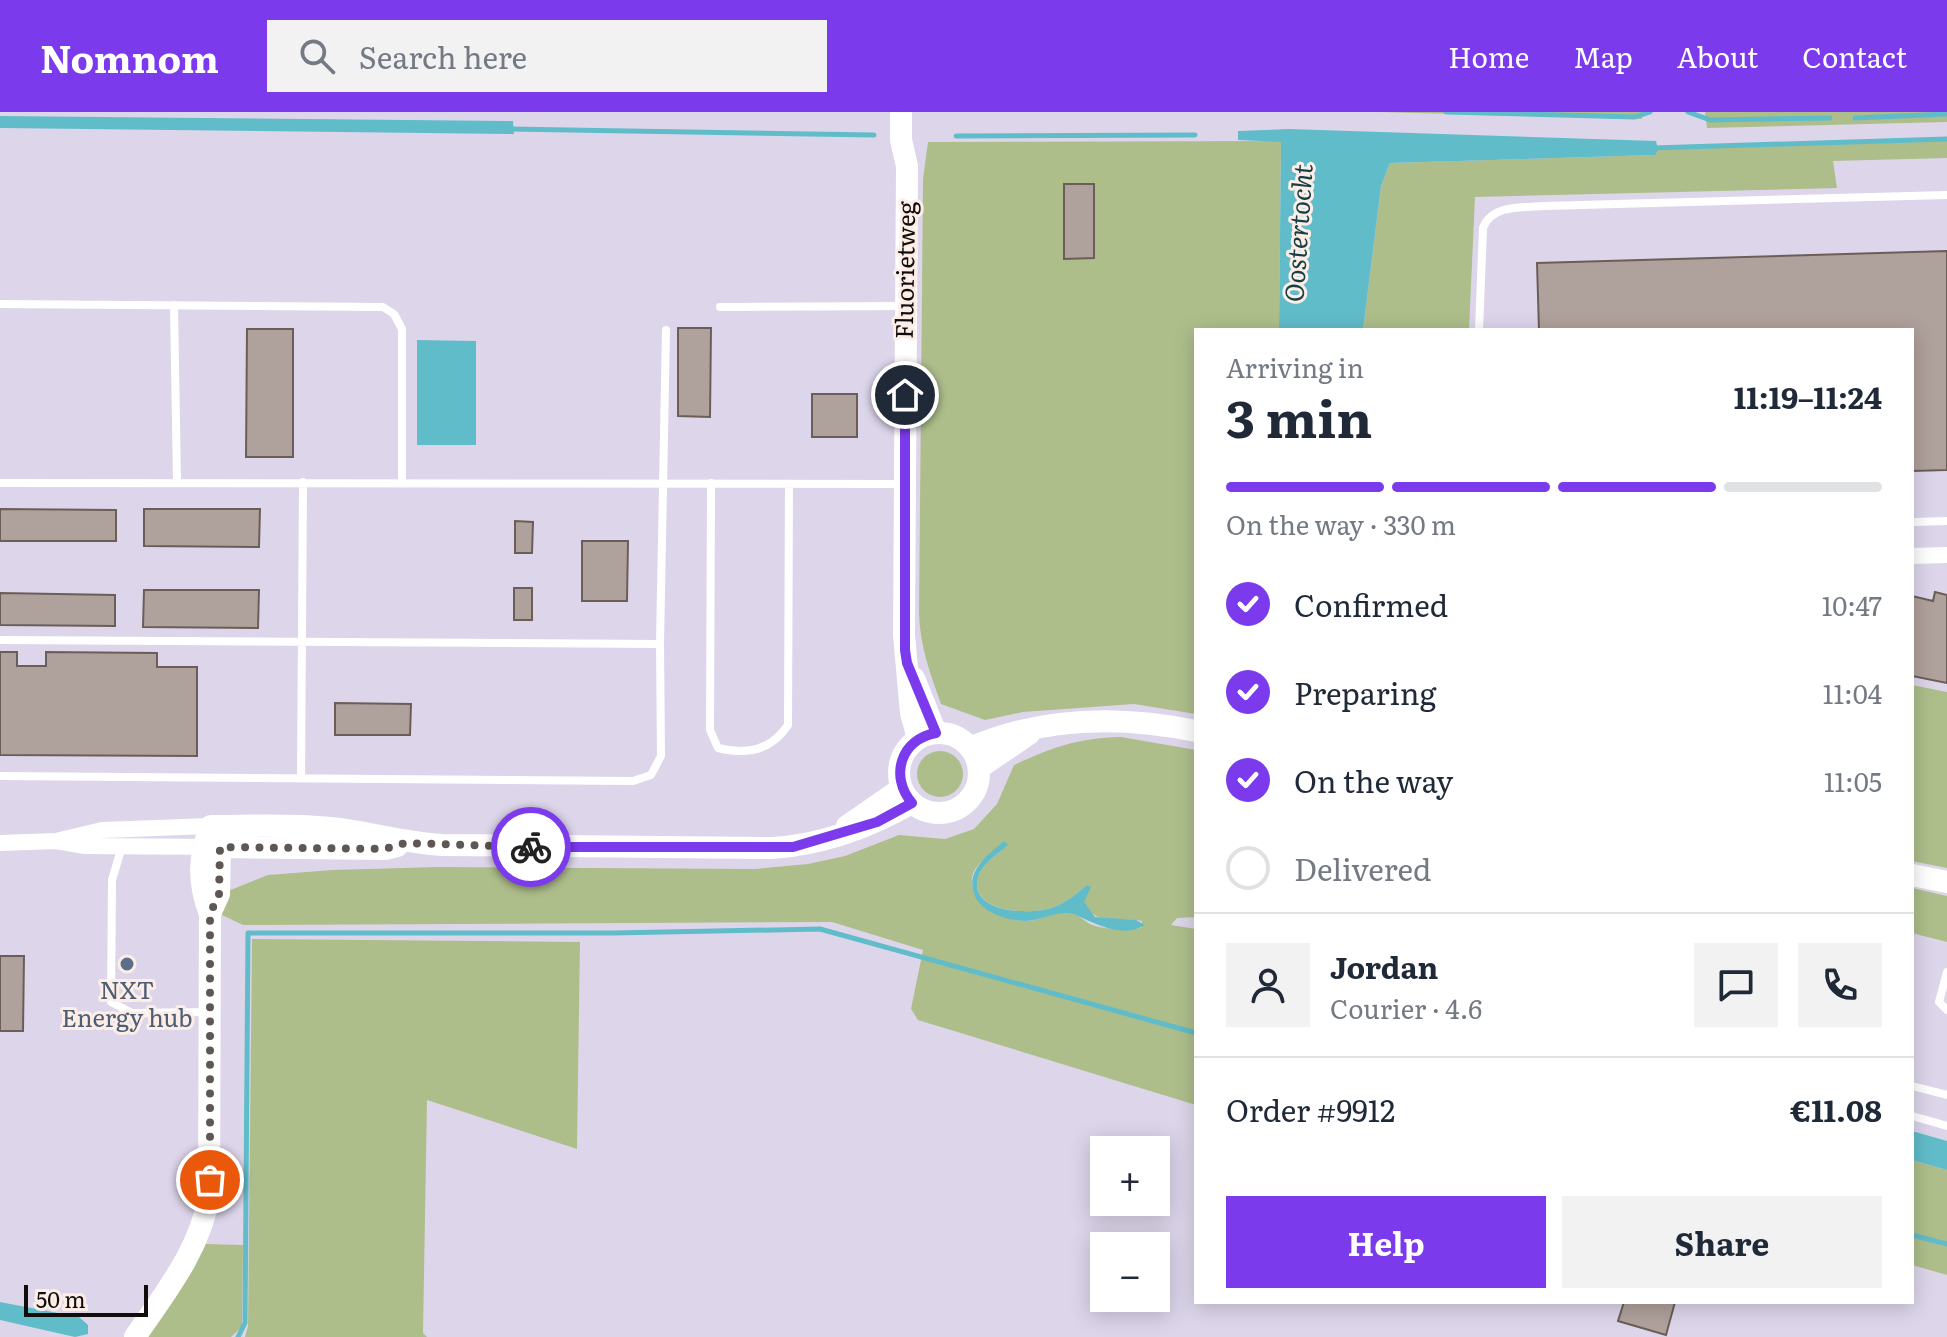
<!DOCTYPE html>
<html lang="en">
<head>
<meta charset="utf-8">
<style>
  body { margin:0; font-family:Literata,serif; background:#f2f2f3; color:#1f2937; height:100vh; display:flex; flex-direction:column; font-size:30px; white-space:nowrap }
  * { box-sizing:border-box; margin:0 }
  p { font-size:26px; color:#747a83 }
  .icon { flex:none; width:44px; height:44px; fill:none; stroke:currentColor; stroke-width:2; stroke-linecap:round; stroke-linejoin:round }
  .map { position:relative; flex:1; overflow:hidden }
  .side { position:absolute; left:1194px; top:216px; width:720px; height:976px; display:flex; flex-direction:column; background:#fff; border-radius:0px; box-shadow:0 4px 20px #0003 }
  .side>* { flex:none }
  .controls { position:absolute; left:1090px; top:1024px; display:grid; gap:16px }
  .controls a { display:grid; place-items:center; width:80px; height:80px; border-radius:0px; background:#fff; box-shadow:0 4px 20px #0003; font-size:40px }
  .scale { position:absolute; left:24px; bottom:20px; width:124px; box-sizing:border-box; padding-left:8px; border:4px solid #110d0b; border-top:0; font-size:22px; line-height:28px; white-space:nowrap; color:#110d0b; -webkit-text-stroke:6px #fceee7; paint-order:stroke }
  .pin { position:absolute; display:grid; place-items:center; width:68px; height:68px; color:#fff; margin:-34px; border:4px solid #fff; border-radius:50%; box-shadow:0 2px 8px #0007 }
  .courier { position:absolute; display:grid; place-items:center; width:80px; height:80px; margin:-40px; border:6px solid #7c3aed; border-radius:50%; background:#fff; color:#222; box-shadow:0 2px 10px #0007 }
  .head em { font-style:normal; font-weight:700 }
  .head div { display:flex; flex-direction:column-reverse }
  .head { display:flex; align-items:center; justify-content:space-between; height:136px; padding:0 32px }
  h1 { font-size:52px; font-weight:700; line-height:60px }
  .bar { display:grid; grid-template-columns:repeat(4,1fr); gap:12px 8px; align-content:center; height:96px; padding:0 32px }
  .bar i { height:10px; border-radius:6px; background:#e0e1e3 }
  .bar .current { background:#7c3aed }
  .bar p { grid-column:span 4 }
  .line { display:flex; align-items:center; gap:20px; padding:0 32px; border-top:2px solid #e0e1e3 }
  .line div { flex:1 }
  .round { display:grid; place-items:center; flex:none; width:84px; height:84px; border-radius:0px; background:#f2f2f3 }
  ol { padding:0 32px; list-style:none }
  li { display:flex; align-items:center; gap:24px; height:88px }
  li p { margin-inline-start:auto }
  li .icon { padding:8px; border-radius:50%; background:#7c3aed; color:#fff; stroke-width:4 }
  li:last-child { color:#747a83 }
  li i { width:44px; height:44px; border:4px solid #e0e1e3; border-radius:50% }
  .button { display:flex; gap:16px; margin-top:auto; padding:16px 32px }
  .button a { flex:1; height:92px; border-radius:0px; background:#7c3aed; color:#fff; font-size:32px; font-weight:700; line-height:92px; text-align:center }
  .button a+a { background:#f2f2f3; color:#1f2937 }
  header { display:flex; align-items:center; gap:48px; box-sizing:border-box; height:112px; padding:0 40px; background:#7c3aed; color:#fff }
  header strong { font-size:38px }
  nav { display:flex; gap:44px; margin-inline-start:auto; font-size:28px }
  .search { width:560px; height:72px; background:#f2f2f3; display:flex; align-items:center; gap:20px; box-sizing:border-box; padding:0 28px; border-radius:0px; color:#747a83; font-size:30px }
  .map>svg:first-child { display:block }
  .industrial { fill:#ddd6eb; fill-rule:evenodd }
  .green { fill:#aebe8b; fill-rule:evenodd }
  .water { fill:#61bcca }
  .lines { fill:none; stroke-linecap:round; stroke-linejoin:round }
  .stream { stroke:#61bcca; stroke-width:5 }
  .building { fill:#afa19b; stroke:#6b5e59; stroke-width:2 }
  .lane { stroke:#fff; stroke-width:8 }
  .street { stroke:#fff; stroke-width:16 }
  .secondary { stroke:#fff; stroke-width:22 }
  .done { stroke:#5f5753; stroke-width:8; stroke-dasharray:0 14.4 }
  .route { stroke:#7c3aed; stroke-width:10 }
  .service-dot { fill:#5c6f8a; stroke:#fceee7; stroke-width:3 }
  .labels { text-anchor:middle; stroke-width:6; stroke-linejoin:round; paint-order:stroke }
  .street-label { font-size:24px; fill:#110d0b; stroke:#fceee7 }
  .service-label { font-size:24px; fill:#4e5e75; stroke:#fceee7 }
  .water-label { font-size:26px; font-style:italic; fill:#153f45; stroke:#fceee7 }
</style>
</head>
<body>
<header>
<strong>Nomnom</strong>
<div class="search"><svg class="icon" aria-label="search" viewBox="0 0 24 24"><circle cx="10" cy="10" r="6"/><path d="M15 15l6 6"/></svg>Search here</div>
<nav><a>Home</a><a>Map</a><a>About</a><a>Contact</a></nav>
</header>
<div class="map">
<svg width="1947" height="1225" viewBox="0 0 1947 1225">
  <rect width="100%" height="100%" fill="#efe0da"/>
  <path class="industrial" d="M 0,0 L 1947,0 L 1947,1225 L 0,1225 ZM 1196,218 L 1912,218 L 1912,1190 L 1196,1190 ZM 1104,1038 L 1156,1038 L 1156,1090 L 1104,1090 ZM 1104,1134 L 1156,1134 L 1156,1186 L 1104,1186 Z"/>
  <path class="green" d="M 1378,0 L 1642,0 L 1642,7 Z
    M 1705,0 L 1947,0 L 1947,10 L 1707,16 Z
    M 1947,27 L 1947,46 L 1833,49 L 1837,76 L 1475,85 L 1469,218 L 1363,218 L 1381,74 L 1390,51 L 1654,43 L 1658,34 Z
    M 1281,29 L 1279,218 L 1196,218 L 1196,602 L 1134,592 L 1023,600 L 985,608 L 941,592 C 930,561 920,535 919,501 L 923,67 L 928,30 Z
    M 1912,573 L 1947,580 L 1947,756 L 1912,749 Z
    M 1121,625 L 1196,638 L 1196,805 L 1177,806 L 1171,813 L 1196,817 L 1196,993 L 918,908 L 911,897 L 923,838 L 832,810 L 243,813 L 222,803 L 223,781 L 268,763 L 332,758 L 437,755 L 755,757 L 808,752 L 845,744 L 899,723 L 945,727 L 974,717 L 997,692 L 1014,653 C 1053,635 1078,626 1121,625 ZM 1007,734 C 998,742 982,752 978,765 C 968,801 1031,803 1051,796 C 1065,792 1076,782 1087,773 L 1084,790 C 1094,815 1121,805 1142,809 L 1141,816 C 1126,818 1107,818 1092,813 C 1085,810 1079,802 1071,801 C 1057,798 1042,808 1028,809 C 1007,810 974,795 972,772 C 970,751 993,742 1007,734 Z
    M917 662a23 23 0 1 1 46 0a23 23 0 1 1-46 0Z
    M 1912,776 L 1947,784 L 1947,830 L 1912,821 Z
    M 252,827 L 580,830 L 577,1037 L 427,988 L 423,1221 L 427,1225 L 245,1225 L 248,1214 Z
    M 1912,1048 L 1947,1058 L 1947,1163 L 1912,1153 Z
    M 206,1132 L 243,1133 L 242,1215 L 231,1225 L 144,1225 L 189,1163 Z"/>
  <path class="water" d="M 0,4 L 513,9 L 514,22 L 0,16 Z
    M 1289,17 L 1656,29 L 1658,38 L 1655,43 L 1390,51 L 1381,74 L 1363,218 L 1279,218 L 1281,30 L 1238,28 L 1238,19 Z
    M 417,228 L 476,229 L 476,333 L 417,333 Z
    M 1004,729 L 1008,733 C 998,742 982,752 978,765 C 968,801 1030,803 1051,796 C 1065,792 1076,782 1087,773 L 1091,775 L 1084,790 L 1095,805 L 1136,808 L 1145,813 C 1123,827 1096,812 1076,803 C 1062,797 1047,806 1034,808 C 1015,812 982,802 975,784 C 964,759 988,743 1004,729 Z
    M 1912,1019 L 1947,1029 L 1947,1058 L 1912,1048 Z
    M 0,1190 L 79,1205 L 88,1213 L 88,1222 L 75,1225 L 0,1208 Z"/>
  <g class="lines">
    <path class="stream" d="M 1446,0 L 1635,5 L 1650,0
      M 1688,0 L 1710,8 L 1830,6
      M 1855,6 L 1947,2
      M 509,17 L 874,23
      M 956,24 L 1195,23
      M 1652,36 L 1947,27
      M 1912,1123 L 1947,1132
      M 238,1225 L 245,1211 L 248,821 L 614,821 L 820,817 L 1196,921"/>
  </g>
  <path class="building" d="M 1064,72 L 1094,72 L 1094,146 L 1064,147 Z
    M 1947,139 L 1947,358 L 1912,359 L 1912,218 L 1539,218 L 1537,151 Z
    M 678,216 L 711,216 L 710,305 L 678,304 Z
    M 247,217 L 293,217 L 293,345 L 246,345 Z
    M 812,282 L 857,282 L 857,325 L 812,325 Z
    M 0,397 L 116,398 L 116,429 L 0,429 Z
    M 144,397 L 260,397 L 259,435 L 144,434 Z
    M 515,409 L 533,410 L 532,441 L 515,441 Z
    M 582,429 L 628,429 L 627,489 L 582,489 Z
    M 514,476 L 532,476 L 532,508 L 514,508 Z
    M 144,478 L 259,478 L 258,516 L 143,515 Z
    M 1935,480 L 1947,483 L 1947,571 L 1912,564 L 1912,484 L 1933,489 Z
    M 0,481 L 115,483 L 115,514 L 0,513 Z
    M 0,540 L 17,540 L 17,554 L 46,554 L 46,540 L 157,541 L 157,555 L 197,555 L 197,644 L 0,643 Z
    M 335,591 L 411,592 L 410,623 L 335,623 Z
    M 0,844 L 24,844 L 23,919 L 0,919 Z
    M 1624,1190 L 1675,1190 L 1666,1223 L 1618,1209 Z"/>
  <g class="lines">
    <path class="lane" d="M 0,192 L 383,195 L 394,202 L 402,217 L 402,370
      M 174,193 L 177,370
      M 720,195 L 905,194
      M 1479,218 L 1483,116 C 1492,92 1522,96 1544,94 L 1947,83
      M 0,371 L 904,372
      M 711,371 L 710,618 L 718,636 C 746,643 771,639 788,613 L 789,372
      M 1912,410 L 1947,409
      M 0,528 L 660,532
      M 0,664 L 633,669 L 651,663 L 661,644 L 660,532 L 666,218
      M 301,666 L 303,370
      M 122,734 L 112,768 L 111,890 L 132,901 L 209,900
      M 1947,860 L 1939,890 L 1947,898
      M 1912,974 L 1947,983
      M 1912,1004 L 1947,1014"/>
    <path class="street" d="M 1912,444 L 1947,443
      M 0,731 L 56,729 L 102,718 L 211,714 L 220,735 L 85,734 L 56,729"/>
    <path class="secondary" d="M 901,0 L 901,28 L 907,54 L 904,523 L 911,601 L 918,627
      M 914,566 L 936,621
      M899 661a40 40 0 1 1 80 0a40 40 0 1 1-80 0Z
      M 970,636 C 1042,605 1119,603 1196,619
      M 979,656 L 1029,622
      M 847,714 L 902,676
      M 1912,763 L 1947,770
      M 210,802 L 219,782 L 220,735 L 385,737 L 397,734
      M 135,1225 C 165,1181 200,1138 209,1084 L 210,802 C 198,771 198,744 211,714 C 250,714 291,712 331,716 C 369,720 404,731 442,733 L 772,736 C 821,733 870,715 912,691"/>
  </g>
  <g class="lines">
    <path class="done" d="M 210,1068 L 210,802 L 219,782 L 220,735 L 385,737 L 405,731 L 531,735"/>
    <path class="route" d="M 531,735 L 793,735 L 877,710 L 912,691 C 889,664 901,627 936,621 L 907,551 L 905,538 L 905,283"/>
  </g>
  <circle class="service-dot" cx="127" cy="852" r="8"/>
  <g class="labels">
    <g class="street-label">
      <text transform="translate(906 158) rotate(-89)" y="8">Fluorietweg</text>
    </g>
    <g class="service-label">
      <text x="127" y="887">NXT<tspan x="127" dy="28">Energy hub</tspan></text>
    </g>
    <g class="water-label">
      <text transform="translate(1299 121) rotate(-86)" y="9">Oostertocht</text>
    </g>
  </g>
</svg>
<div class="controls">
<a>+</a>
<a>−</a>
</div>
<div class="scale">50 m</div>
<div class="pin" style="left:210px;top:1068px;background:#ea580c"><svg class="icon" aria-label="bag" viewBox="0 0 24 24"><path d="M5 8h14l-1 12H6zM9 8a3 3 0 0 1 6 0"/></svg></div>
<div class="pin" style="left:905px;top:283px;background:#1f2937"><svg class="icon" aria-label="home" viewBox="0 0 24 24"><path d="M3 11l9-7 9 7M6 9v11h12V9"/></svg></div>
<div class="courier" style="left:531px;top:735px"><svg class="icon" aria-label="bike" viewBox="0 0 24 24"><circle cx="6" cy="16" r="4"/><circle cx="18" cy="16" r="4"/><path d="M6 16l4-8h5l3 8M10 8l3 8H6M13 5h3"/></svg></div>
<section class="side">
<div class="head"><div><h1>3 min</h1><p>Arriving in</p></div><em>11:19–11:24</em></div>
<div class="bar"><i class="current"></i><i class="current"></i><i class="current"></i><i></i><p>On the way · 330 m</p></div>
<ol>
<li><svg class="icon" aria-label="check" viewBox="0 0 24 24"><path d="M5 12l5 5 9-10"/></svg>Confirmed<p>10:47</p></li>
<li><svg class="icon" aria-label="check" viewBox="0 0 24 24"><path d="M5 12l5 5 9-10"/></svg>Preparing<p>11:04</p></li>
<li><svg class="icon" aria-label="check" viewBox="0 0 24 24"><path d="M5 12l5 5 9-10"/></svg>On the way<p>11:05</p></li>
<li><i></i>Delivered</li>
</ol>
<div class="line" style="height:144px"><a class="round"><svg class="icon" aria-label="person" viewBox="0 0 24 24"><circle cx="12" cy="8" r="4"/><path d="M4 21q1-7 8-7t8 7"/></svg></a><div><b>Jordan</b><p>Courier · 4.6</p></div><a class="round"><svg class="icon" aria-label="chat" viewBox="0 0 24 24"><path d="M4 5h16v11H9l-5 4z"/></svg></a><a class="round"><svg class="icon" aria-label="phone" viewBox="0 0 24 24"><path d="M5 4h4l2 5-3 2q2 4 5 5l2-3 5 2v4C11 20 4 13 5 4z"/></svg></a></div>
<div class="line" style="height:104px"><div>Order #9912</div><b>€11.08</b></div>
<div class="button"><a>Help</a><a>Share</a></div>
</section>
</div>
</body>
</html>
